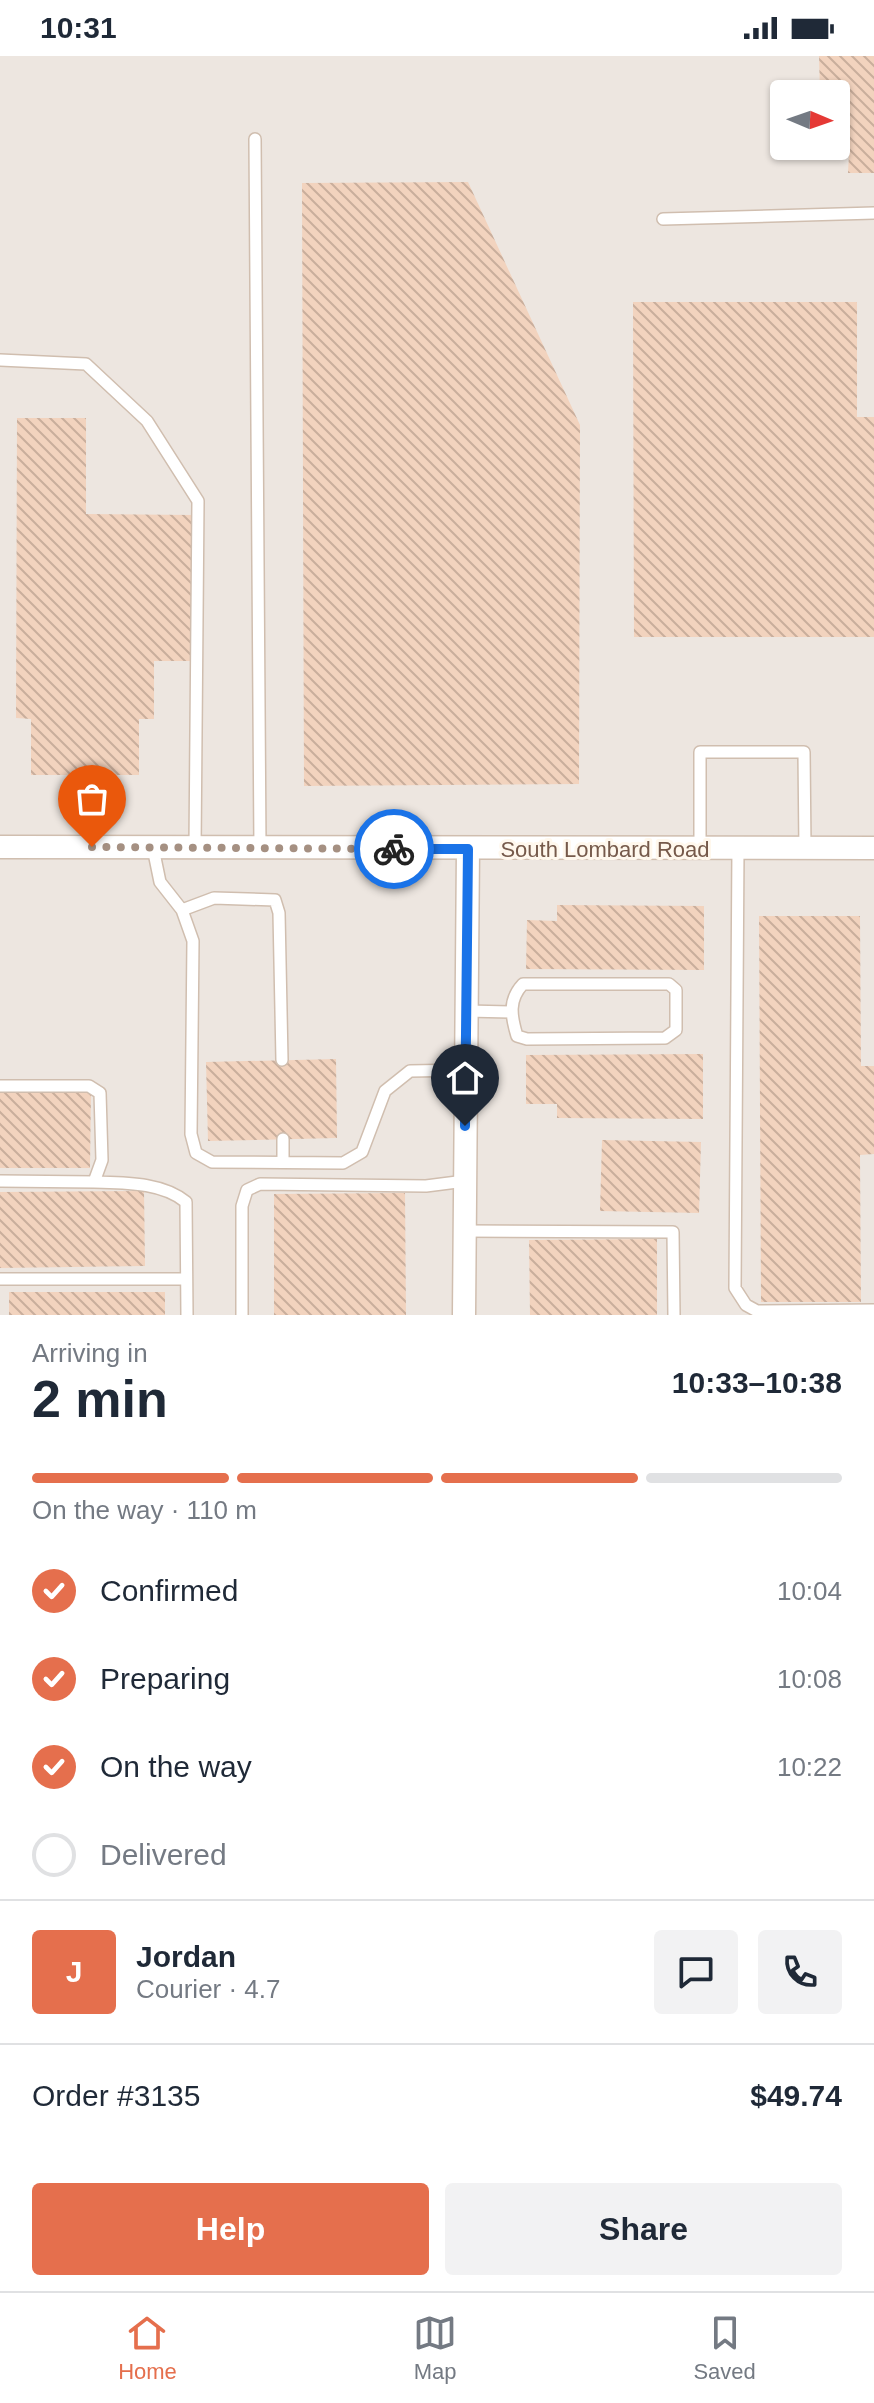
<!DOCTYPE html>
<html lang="en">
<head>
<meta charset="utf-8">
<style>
  body { margin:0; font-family:Helvetica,sans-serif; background:#f2f2f3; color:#1f2937; height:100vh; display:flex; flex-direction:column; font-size:30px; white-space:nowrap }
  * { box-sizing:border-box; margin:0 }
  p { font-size:26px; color:#747a83 }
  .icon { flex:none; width:44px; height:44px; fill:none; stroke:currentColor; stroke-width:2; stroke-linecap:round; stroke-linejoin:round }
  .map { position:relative; height:1259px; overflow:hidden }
  .side { display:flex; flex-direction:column; background:#fff; flex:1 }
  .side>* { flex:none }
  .needle { width:52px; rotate:92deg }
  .buttons { position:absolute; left:770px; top:24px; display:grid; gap:16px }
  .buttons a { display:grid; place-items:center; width:80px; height:80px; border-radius:8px; background:#fff; box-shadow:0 2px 6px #0004; font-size:40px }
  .pin { position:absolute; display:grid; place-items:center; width:68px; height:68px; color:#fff; margin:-82px -34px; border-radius:50% 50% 50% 0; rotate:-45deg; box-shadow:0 0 8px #0007 }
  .pin .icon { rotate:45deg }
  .courier { position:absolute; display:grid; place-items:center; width:80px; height:80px; margin:-40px; border:6px solid #1a73e8; border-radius:50%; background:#fff; color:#222; box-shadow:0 2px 10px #0007 }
  .headline em { font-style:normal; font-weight:800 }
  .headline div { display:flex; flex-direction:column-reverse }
  .headline { display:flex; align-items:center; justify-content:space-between; height:136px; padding:0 32px }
  h1 { font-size:52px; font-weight:800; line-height:60px }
  .bar { display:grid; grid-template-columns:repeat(4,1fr); gap:12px 8px; align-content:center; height:96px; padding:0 32px }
  .bar i { height:10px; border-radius:6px; background:#e0e1e3 }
  .bar .on { background:#e56f4d }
  .bar p { grid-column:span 4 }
  .line { display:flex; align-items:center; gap:20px; padding:0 32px; border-top:2px solid #e0e1e3 }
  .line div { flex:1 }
  .round { display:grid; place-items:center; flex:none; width:84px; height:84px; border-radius:8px; background:#f2f2f3 }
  ol { padding:0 32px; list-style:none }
  li { display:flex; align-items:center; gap:24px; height:88px }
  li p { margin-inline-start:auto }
  li .icon { padding:8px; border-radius:50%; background:#e56f4d; color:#fff; stroke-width:4 }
  li:last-child { color:#747a83 }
  li i { width:44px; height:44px; border:4px solid #e0e1e3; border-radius:50% }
  .primary-button { display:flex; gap:16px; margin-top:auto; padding:16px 32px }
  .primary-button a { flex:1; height:92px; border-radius:8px; background:#e56f4d; color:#fff; font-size:32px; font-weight:800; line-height:92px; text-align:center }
  .primary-button a+a { background:#f2f2f3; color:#1f2937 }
  .status { display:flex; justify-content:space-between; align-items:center; height:56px; padding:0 40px; background:#fff; direction:ltr }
  .status svg { height:22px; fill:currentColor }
  .menu { display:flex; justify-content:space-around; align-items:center; height:112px; border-top:2px solid #e0e1e3; background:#fff; font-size:22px; color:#747a83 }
  .menu a { display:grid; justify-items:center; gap:4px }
  .menu .on { color:#e56f4d }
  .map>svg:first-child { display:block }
  .industrial { fill:#ede6e0; fill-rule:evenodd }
  .building { fill:url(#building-back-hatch) }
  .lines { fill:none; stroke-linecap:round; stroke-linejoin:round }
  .service-casing { stroke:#d0beaf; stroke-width:14 }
  .minor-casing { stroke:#d0beaf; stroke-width:25 }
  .service { stroke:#fff; stroke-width:11 }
  .minor { stroke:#fff; stroke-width:22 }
  .done { stroke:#a59082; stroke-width:8; stroke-dasharray:0 14.4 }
  .route { stroke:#1a73e8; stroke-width:10 }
  .labels { text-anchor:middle; stroke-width:6; stroke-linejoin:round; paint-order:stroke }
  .street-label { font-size:22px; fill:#765a4b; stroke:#fff8ed }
</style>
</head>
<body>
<div class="status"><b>10:31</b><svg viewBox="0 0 49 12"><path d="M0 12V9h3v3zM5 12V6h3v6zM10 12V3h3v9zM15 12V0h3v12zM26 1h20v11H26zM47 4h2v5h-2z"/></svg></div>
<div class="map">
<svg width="874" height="1259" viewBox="0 0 874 1259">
  <defs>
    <pattern id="building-back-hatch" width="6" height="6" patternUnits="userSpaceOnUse" patternTransform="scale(2)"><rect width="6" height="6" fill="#f2d3be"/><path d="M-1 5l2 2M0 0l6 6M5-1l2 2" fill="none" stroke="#c9ae9c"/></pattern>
  </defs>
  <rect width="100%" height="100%" fill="#fcf4e7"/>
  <path class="industrial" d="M 0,0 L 874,0 L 874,1259 L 0,1259 ZM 784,38 L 836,38 L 836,90 L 784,90 Z"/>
  <path class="building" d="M 819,0 L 874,0 L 874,117 L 848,117 L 849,97 L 820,96 L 820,90 L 836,90 L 836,38 L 820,38 Z
    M 468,126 L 580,369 L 579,728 L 304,730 L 302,127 Z
    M 633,246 L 857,246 L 857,361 L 874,361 L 874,581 L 634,581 Z
    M 17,362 L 86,362 L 86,458 L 194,459 L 193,605 L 154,605 L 154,663 L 139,663 L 139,719 L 31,719 L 31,663 L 16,662 Z
    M 557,849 L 704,850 L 704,914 L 526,913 L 527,864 L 557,865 Z
    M 759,860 L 860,860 L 861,1010 L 874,1010 L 874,1098 L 860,1099 L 861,1246 L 761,1246 Z
    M 703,998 L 703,1063 L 557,1062 L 557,1048 L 526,1048 L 526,999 Z
    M 336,1003 L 337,1082 L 208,1085 L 206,1006 Z
    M 0,1036 L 91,1036 L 90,1112 L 0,1112 Z
    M 602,1084 L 701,1086 L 699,1157 L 600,1155 Z
    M 144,1135 L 145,1210 L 0,1212 L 0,1136 Z
    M 405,1137 L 406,1259 L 274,1259 L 274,1138 Z
    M 657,1183 L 657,1259 L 530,1259 L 529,1184 Z
    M 9,1236 L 165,1236 L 165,1259 L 9,1259 Z"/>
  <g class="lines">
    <defs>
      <path id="service" d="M 255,83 L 260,792
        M 663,163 L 874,157
        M 0,304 L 86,308 L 147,365 L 198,445 L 195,792
        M 153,792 L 160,826 L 182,854 L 193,885 L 191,1078 L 196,1097 L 212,1106 L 343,1107 L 362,1096 L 385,1035 L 410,1015 L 466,1014
        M 700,792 L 700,696 L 804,696 L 805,792
        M 738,792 L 735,1232 L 746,1249 L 757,1255 L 874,1254
        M 182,854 L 214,842 L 275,844 L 279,857 L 282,1004
        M 523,928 L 669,928 L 676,934 L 676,974 L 665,982 L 527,983 L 517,980 C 511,960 508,944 523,928 Z
        M 467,955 L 510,956
        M 0,1030 L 89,1030 L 100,1037 L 102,1104 L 94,1126 L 0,1125
        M 283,1106 L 283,1083
        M 94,1126 C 124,1127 162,1126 186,1146 L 187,1259
        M 465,1175 L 673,1176 L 674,1259
        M 0,1223 L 186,1223
        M 242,1259 L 242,1150 L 247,1134 L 260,1128 L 426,1130 L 465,1125"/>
      <path id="minor" d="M 0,791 L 874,792
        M 464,1259 L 468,793"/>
    </defs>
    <use href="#service" class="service-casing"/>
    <use href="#minor" class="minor-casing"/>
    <use href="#service" class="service"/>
    <use href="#minor" class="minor"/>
  </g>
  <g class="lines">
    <path class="done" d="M 92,791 L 394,793"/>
    <path class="route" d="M 394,793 L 468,793 L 465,1070"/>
  </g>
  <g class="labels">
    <g class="street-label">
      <text x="605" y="801">South Lombard Road</text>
    </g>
  </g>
</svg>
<div class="buttons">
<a><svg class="needle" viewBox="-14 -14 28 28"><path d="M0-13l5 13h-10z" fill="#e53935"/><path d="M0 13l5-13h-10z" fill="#747a83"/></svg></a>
</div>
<div class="pin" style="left:92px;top:791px;background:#ea580c"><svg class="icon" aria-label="bag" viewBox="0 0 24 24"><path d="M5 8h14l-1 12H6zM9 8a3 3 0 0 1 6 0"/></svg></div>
<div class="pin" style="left:465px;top:1070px;background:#1f2937"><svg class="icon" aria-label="home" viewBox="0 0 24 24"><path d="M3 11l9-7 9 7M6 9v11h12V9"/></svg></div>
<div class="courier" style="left:394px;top:793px"><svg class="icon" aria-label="bike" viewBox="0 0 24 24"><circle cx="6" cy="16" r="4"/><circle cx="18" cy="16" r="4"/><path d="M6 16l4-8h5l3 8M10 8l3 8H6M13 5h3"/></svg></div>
</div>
<section class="side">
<div class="headline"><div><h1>2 min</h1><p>Arriving in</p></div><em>10:33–10:38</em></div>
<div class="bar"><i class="on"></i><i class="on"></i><i class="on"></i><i></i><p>On the way · 110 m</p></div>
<ol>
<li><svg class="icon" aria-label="check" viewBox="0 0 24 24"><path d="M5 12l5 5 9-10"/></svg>Confirmed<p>10:04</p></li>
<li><svg class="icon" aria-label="check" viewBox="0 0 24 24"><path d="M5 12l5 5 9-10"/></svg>Preparing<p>10:08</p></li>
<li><svg class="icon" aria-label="check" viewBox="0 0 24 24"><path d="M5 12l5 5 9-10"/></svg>On the way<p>10:22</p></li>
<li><i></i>Delivered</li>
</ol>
<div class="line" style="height:144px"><b class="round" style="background:#e56f4d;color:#fff">J</b><div><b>Jordan</b><p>Courier · 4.7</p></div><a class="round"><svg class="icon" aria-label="chat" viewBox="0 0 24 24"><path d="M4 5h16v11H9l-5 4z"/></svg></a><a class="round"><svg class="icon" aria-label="phone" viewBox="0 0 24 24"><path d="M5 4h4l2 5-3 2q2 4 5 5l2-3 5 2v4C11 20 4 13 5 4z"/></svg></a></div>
<div class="line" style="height:104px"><div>Order #3135</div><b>$49.74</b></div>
<div class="primary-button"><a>Help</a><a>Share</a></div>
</section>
<nav class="menu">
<a class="on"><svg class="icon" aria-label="home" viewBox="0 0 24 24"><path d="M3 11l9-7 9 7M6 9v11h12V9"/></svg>Home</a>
<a><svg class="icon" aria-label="map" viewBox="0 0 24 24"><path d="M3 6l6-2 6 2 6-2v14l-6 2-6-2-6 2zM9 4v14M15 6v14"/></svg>Map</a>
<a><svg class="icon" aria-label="saved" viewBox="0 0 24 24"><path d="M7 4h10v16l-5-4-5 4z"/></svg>Saved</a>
</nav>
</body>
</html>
